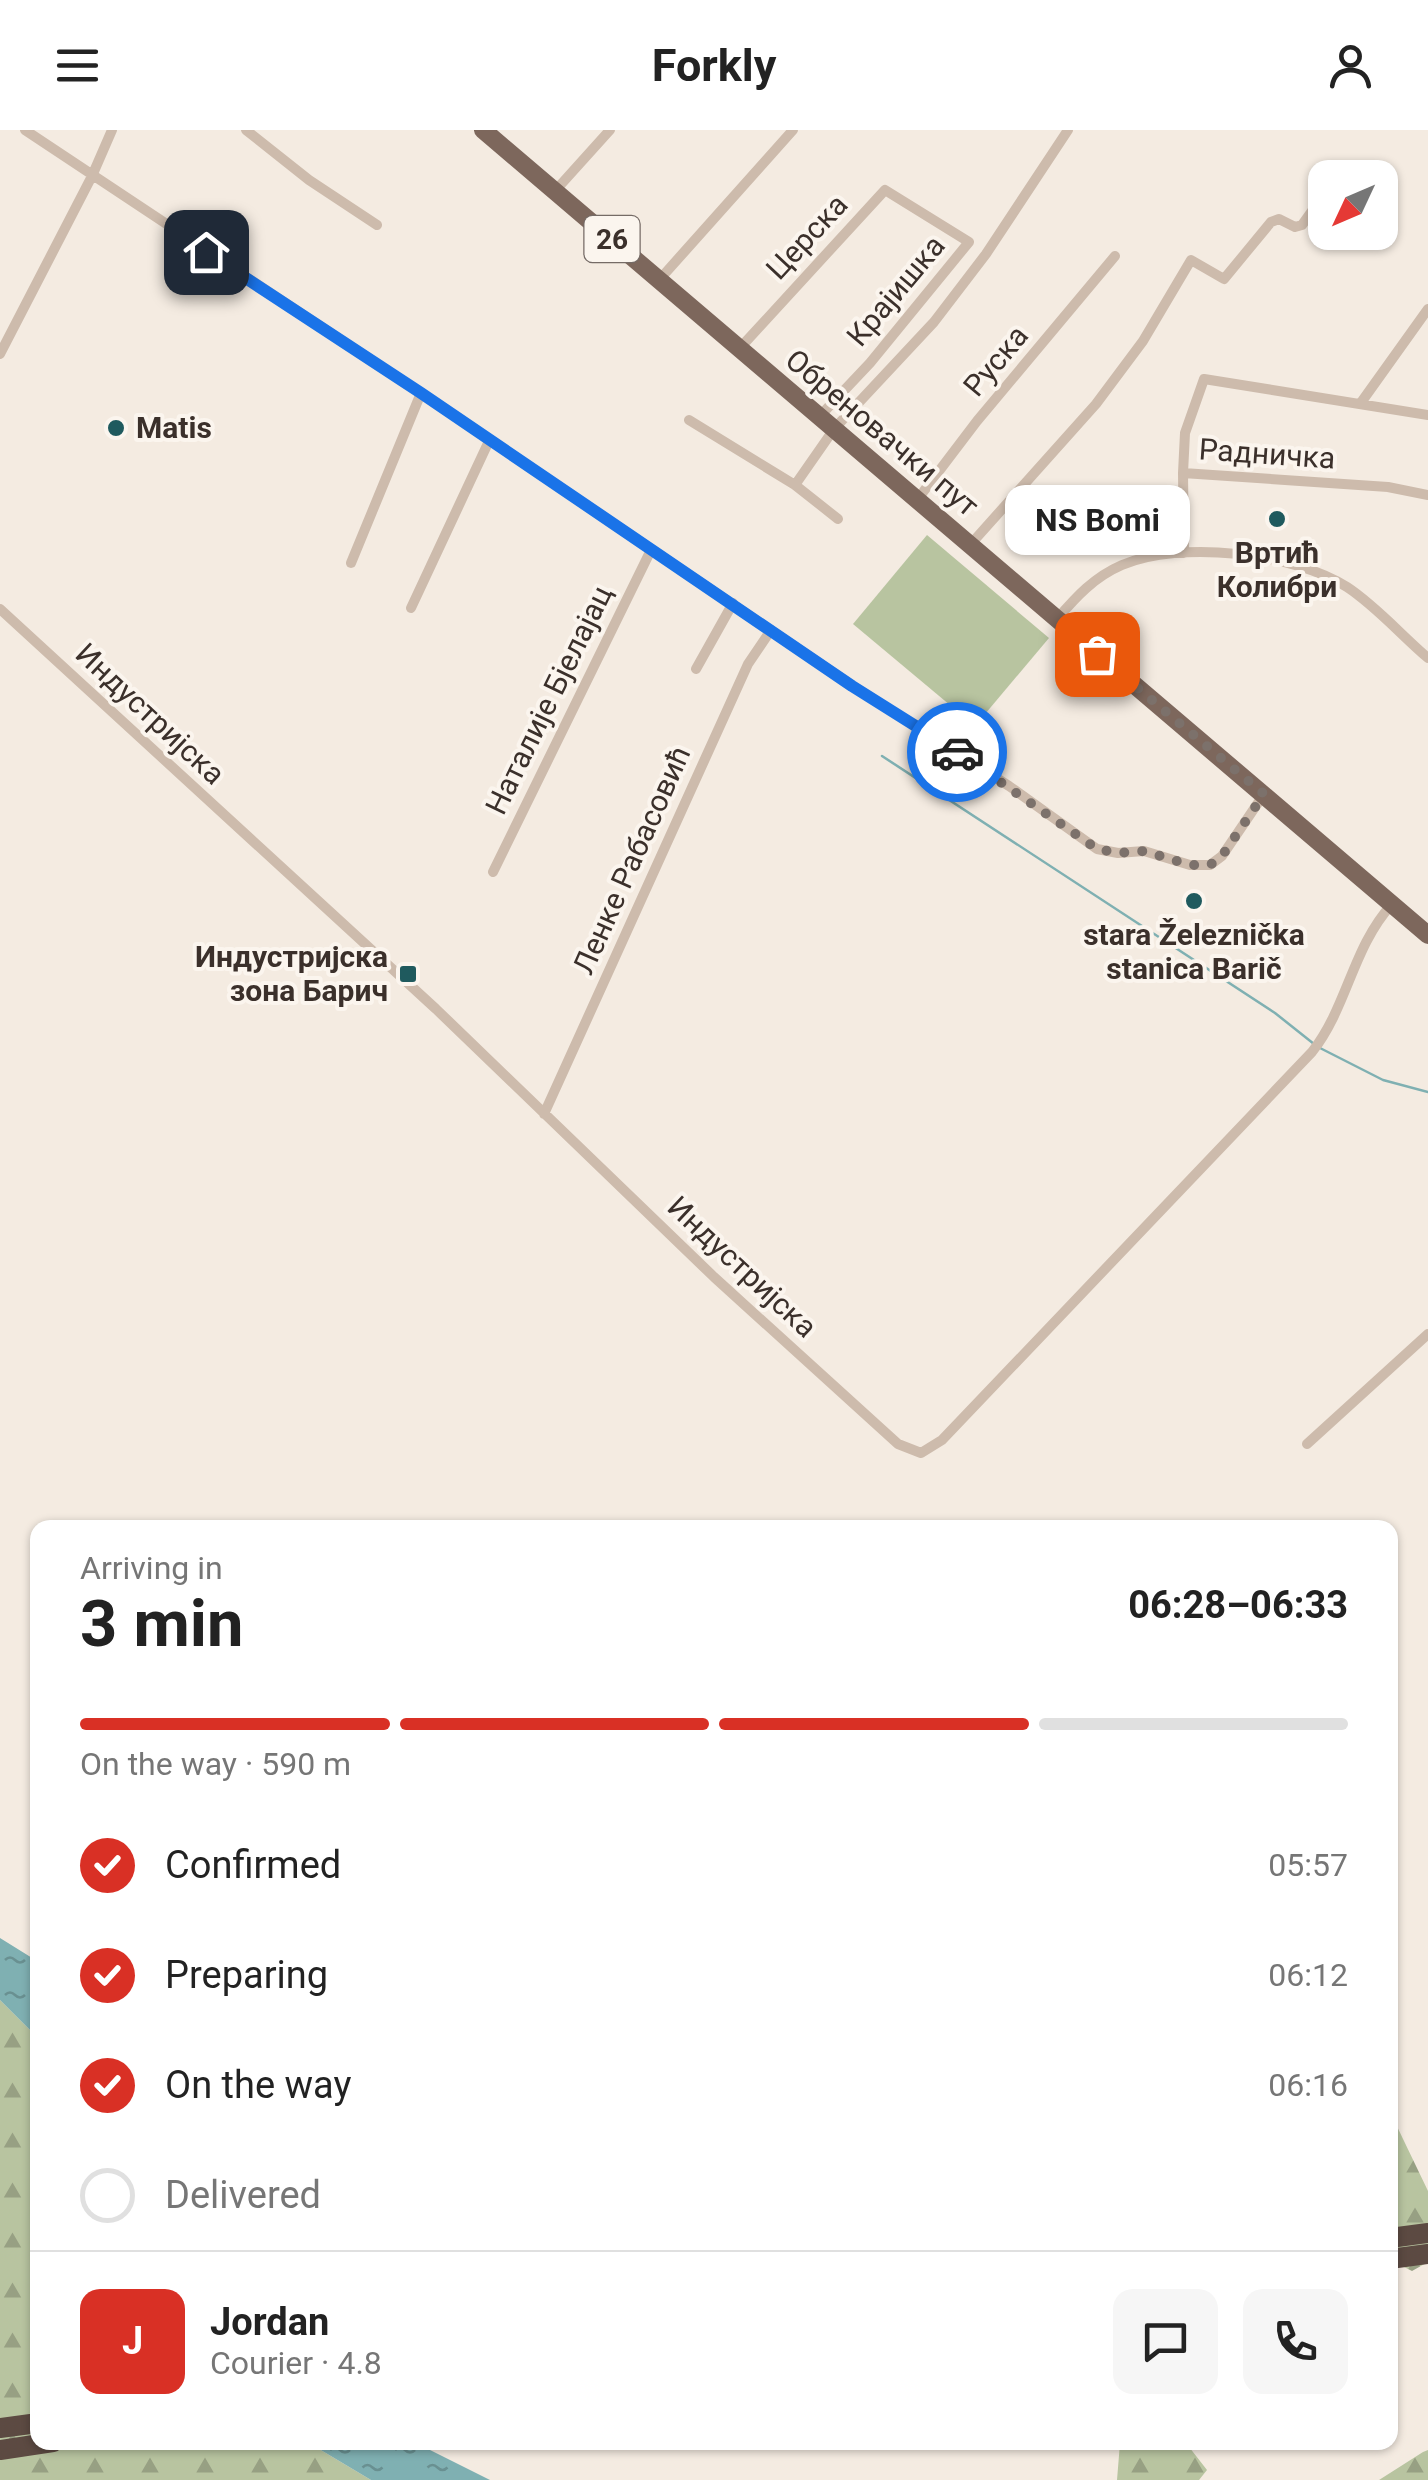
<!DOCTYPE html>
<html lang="en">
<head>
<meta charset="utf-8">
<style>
  body { margin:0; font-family:Roboto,sans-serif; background:#f6f6f6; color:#222; height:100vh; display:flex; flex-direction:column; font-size:38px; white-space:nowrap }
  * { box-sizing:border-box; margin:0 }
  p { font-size:32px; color:#767676 }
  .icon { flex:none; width:55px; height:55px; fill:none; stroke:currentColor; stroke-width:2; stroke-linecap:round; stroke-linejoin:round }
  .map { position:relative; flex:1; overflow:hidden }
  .sheet { position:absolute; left:30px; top:1390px; width:1368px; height:930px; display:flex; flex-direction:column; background:#fff; border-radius:20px; box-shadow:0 2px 8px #0004 }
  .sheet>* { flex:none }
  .needle { width:65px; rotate:226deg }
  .tools { position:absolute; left:1308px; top:30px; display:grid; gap:20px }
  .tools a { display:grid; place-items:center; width:90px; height:90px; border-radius:20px; background:#fff; box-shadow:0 2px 8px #0004; font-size:50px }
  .pin { position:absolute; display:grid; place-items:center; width:85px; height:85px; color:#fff; margin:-42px; border-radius:20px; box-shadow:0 5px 15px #0006 }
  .courier { position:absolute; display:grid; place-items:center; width:100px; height:100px; margin:-50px; border:8px solid #1a73e8; border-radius:50%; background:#fff; color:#222; box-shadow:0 2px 12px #0007 }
  .bubble { position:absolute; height:70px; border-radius:20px; background:#fff; box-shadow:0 2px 8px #0004; font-size:32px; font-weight:700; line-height:70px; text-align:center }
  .headline em { font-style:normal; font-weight:700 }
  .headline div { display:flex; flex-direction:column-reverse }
  .headline { display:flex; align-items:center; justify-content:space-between; height:170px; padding:0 50px }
  h1 { font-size:65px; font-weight:700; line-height:75px }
  .bar { display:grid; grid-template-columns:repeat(4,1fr); gap:15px 10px; align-content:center; height:120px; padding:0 50px }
  .bar i { height:12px; border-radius:8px; background:#e0e0e0 }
  .bar .selected { background:#d93025 }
  .bar p { grid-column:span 4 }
  .line { display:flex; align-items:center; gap:25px; padding:0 50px; border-top:2px solid #e0e0e0 }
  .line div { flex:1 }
  .round { display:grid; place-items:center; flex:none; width:105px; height:105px; border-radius:20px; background:#f6f6f6 }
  ol { padding:0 50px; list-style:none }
  li { display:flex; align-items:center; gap:30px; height:110px }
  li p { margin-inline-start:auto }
  li .icon { padding:10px; border-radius:50%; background:#d93025; color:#fff; stroke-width:4 }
  li:last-child { color:#767676 }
  li i { width:55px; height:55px; border:5px solid #e0e0e0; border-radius:50% }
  header { display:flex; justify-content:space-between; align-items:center; height:130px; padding:0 50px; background:#fff; font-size:45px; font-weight:700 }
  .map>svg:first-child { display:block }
  .forest { fill:url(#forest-firs) }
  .garden { fill:#b8c4a0 }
  .water { fill:url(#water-ripples) }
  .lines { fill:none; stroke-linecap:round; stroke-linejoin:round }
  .stream { stroke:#7fb0b2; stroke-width:2.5 }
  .street { stroke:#cdbbac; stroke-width:10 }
  .primary { stroke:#7d675c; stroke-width:18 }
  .highway { stroke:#5c4a42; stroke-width:20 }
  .done { stroke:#7c716b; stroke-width:10; stroke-dasharray:0 18 }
  .route { stroke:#1a73e8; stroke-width:12 }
  .poi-dot { fill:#1f5a5e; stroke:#fbf5ee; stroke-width:4 }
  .labels { text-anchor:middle; stroke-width:8; stroke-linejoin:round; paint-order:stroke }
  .shield { fill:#fbf5ee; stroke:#756b66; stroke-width:2.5 }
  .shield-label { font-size:28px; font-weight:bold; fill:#3b302b }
  .street-label { font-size:30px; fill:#3b302b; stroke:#fbf5ee }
  .poi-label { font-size:30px; font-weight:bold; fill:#3b302b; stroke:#fbf5ee }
</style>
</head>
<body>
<header><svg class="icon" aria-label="menu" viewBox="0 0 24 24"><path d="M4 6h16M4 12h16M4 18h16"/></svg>Forkly<svg class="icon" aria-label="person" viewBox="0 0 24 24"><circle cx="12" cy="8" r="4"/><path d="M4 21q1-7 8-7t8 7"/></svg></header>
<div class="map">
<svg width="1428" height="2350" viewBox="0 0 1428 2350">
  <defs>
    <pattern id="forest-firs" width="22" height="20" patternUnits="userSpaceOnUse" patternTransform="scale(2.5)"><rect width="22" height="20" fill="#b8c4a0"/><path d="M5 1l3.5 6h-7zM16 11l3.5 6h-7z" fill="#97a083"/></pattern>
    <pattern id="water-ripples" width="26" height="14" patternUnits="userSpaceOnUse" patternTransform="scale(2.5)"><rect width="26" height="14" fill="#7fb0b2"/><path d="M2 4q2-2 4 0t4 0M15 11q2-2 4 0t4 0" fill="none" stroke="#699091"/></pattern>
  </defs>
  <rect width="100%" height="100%" fill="#f4ebe1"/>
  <path class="forest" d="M 0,1870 L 37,1907 L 38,2312 L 309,2313 L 371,2350 L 0,2350 Z
    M 1392,1986 L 1428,2061 L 1428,2132 L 1412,2141 L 1390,2130 Z
    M 1120,2313 L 1186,2313 L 1207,2340 L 1199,2350 L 1117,2350 Z
    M 1428,2320 L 1428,2350 L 1379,2350 L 1423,2322 Z"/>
  <path class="garden" d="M 927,405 L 1049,508 L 975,596 L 853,494 Z"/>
  <path class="water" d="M 0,1808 L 37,1831 L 37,1907 L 0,1870 Z
    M 309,2313 L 416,2313 L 490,2350 L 371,2350 Z"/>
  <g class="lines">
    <path class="stream" d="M 882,626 L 1275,883 L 1314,914
      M 1320,918 L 1383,950 L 1428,962"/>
    <path class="street" d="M 25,0 L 421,263 L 853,556 L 1009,656 L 1097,719 L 1118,723 L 1144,721 L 1190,735 L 1210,735 L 1222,726 L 1264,664
      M 246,0 L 309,50 L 377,95
      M 1336,48 L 1344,36
      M 555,61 L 610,0
      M 660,149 L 793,0
      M 740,218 L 885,60 L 969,112 L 870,233 L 819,287
      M 0,224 L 92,46 L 112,0
      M 1360,274 L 1428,179
      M 689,290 L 795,355 L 838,389
      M 1183,343 L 1185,303 L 1204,249 L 1428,285
      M 795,355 L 834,299 L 934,192 L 986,124 L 1068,0
      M 917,370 L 977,291 L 1115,126
      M 970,415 L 1096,274 L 1143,211 L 1191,130 L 1224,149 L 1271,92 L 1279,89 L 1295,97 L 1302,95 L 1325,63
      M 1184,423 L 1183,343 L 1388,357 L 1428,365
      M 351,433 L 421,263
      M 411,478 L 489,311
      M 0,479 L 436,879 L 714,1147 L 898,1314 L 921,1323 L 942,1310 L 1312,922 C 1348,876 1352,818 1392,774
      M 1057,489 C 1076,467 1094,447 1122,435 C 1180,410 1294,423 1347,457 C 1376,476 1401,505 1428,528
      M 696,539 L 733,473
      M 493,742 L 651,420
      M 544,984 L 748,534 L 771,500
      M 1307,1314 L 1428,1204"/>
    <path class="primary" d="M 483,0 L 1428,805"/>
    <path class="highway" d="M 1390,2108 L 1428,2103
      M 1390,2129 L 1428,2124
      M 0,2298 L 38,2293
      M 0,2320 L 53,2312"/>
  </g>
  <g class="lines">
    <path class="done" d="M 957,622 L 1097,719 L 1118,723 L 1144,721 L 1190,735 L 1210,735 L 1222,726 L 1264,664 L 1097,524"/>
    <path class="route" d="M 206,122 L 421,263 L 852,556 L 957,622"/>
  </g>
  <g class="poi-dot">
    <circle cx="116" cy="298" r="10"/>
    <circle cx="1277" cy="389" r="10"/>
    <circle cx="1194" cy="771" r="10"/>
    <rect x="398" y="834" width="20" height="20" rx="5"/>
  </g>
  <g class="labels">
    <rect class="shield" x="584.5" y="86" width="55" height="46" rx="8"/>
    <g class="shield-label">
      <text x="612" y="119">26</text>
    </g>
    <g class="street-label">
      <text transform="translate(807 107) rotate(-47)" y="10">Церска</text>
      <text transform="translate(896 161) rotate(-50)" y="10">Крајишка</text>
      <text transform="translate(996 231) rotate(-50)" y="10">Руска</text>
      <text transform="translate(882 303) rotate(40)" y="10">Обреновачки пут</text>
      <text transform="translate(1267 324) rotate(4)" y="10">Радничка</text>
      <text transform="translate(549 570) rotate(-64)" y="10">Наталије Бјелајац</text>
      <text transform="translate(150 584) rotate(43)" y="10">Индустријска</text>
      <text transform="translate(632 730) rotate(-66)" y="10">Ленке Рабасовић</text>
      <text transform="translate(742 1137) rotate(43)" y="10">Индустријска</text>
    </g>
    <g class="poi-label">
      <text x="136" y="308" text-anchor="start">Matis</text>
      <text x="1277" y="433">Вртић<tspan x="1277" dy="34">Колибри</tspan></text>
      <text x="1194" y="815">stara Železnička<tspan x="1194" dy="34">stanica Barič</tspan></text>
      <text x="388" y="837" text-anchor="end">Индустријска<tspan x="388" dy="34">зона Барич</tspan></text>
    </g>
  </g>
</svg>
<div class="tools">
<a><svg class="needle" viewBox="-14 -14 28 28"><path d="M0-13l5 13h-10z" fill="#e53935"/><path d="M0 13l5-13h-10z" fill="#767676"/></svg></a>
</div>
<div class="pin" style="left:1097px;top:524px;background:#ea580c"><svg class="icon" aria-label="bag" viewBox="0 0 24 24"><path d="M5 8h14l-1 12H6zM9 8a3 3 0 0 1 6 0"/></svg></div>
<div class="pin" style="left:206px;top:122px;background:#1f2937"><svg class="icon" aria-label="home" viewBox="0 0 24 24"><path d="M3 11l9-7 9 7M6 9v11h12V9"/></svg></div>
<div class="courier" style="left:957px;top:622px"><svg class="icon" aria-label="car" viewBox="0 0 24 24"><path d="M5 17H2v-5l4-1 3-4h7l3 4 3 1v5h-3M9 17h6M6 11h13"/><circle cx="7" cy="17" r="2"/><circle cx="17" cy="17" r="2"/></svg></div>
<div class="bubble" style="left:1005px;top:355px;width:185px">NS Bomi</div>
<section class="sheet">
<div class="headline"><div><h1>3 min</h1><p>Arriving in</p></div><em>06:28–06:33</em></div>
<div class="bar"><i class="selected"></i><i class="selected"></i><i class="selected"></i><i></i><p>On the way · 590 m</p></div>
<ol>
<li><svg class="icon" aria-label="check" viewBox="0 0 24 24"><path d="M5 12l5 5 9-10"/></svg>Confirmed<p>05:57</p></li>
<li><svg class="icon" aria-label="check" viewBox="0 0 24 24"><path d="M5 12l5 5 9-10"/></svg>Preparing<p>06:12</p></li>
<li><svg class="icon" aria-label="check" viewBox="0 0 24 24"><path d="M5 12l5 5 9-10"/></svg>On the way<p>06:16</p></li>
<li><i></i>Delivered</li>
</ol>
<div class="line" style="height:180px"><b class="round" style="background:#d93025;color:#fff">J</b><div><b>Jordan</b><p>Courier · 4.8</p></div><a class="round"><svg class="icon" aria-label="chat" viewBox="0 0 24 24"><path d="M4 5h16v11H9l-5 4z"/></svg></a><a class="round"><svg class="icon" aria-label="phone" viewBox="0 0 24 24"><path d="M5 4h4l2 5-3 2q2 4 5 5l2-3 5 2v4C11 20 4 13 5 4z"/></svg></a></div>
</section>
</div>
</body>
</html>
